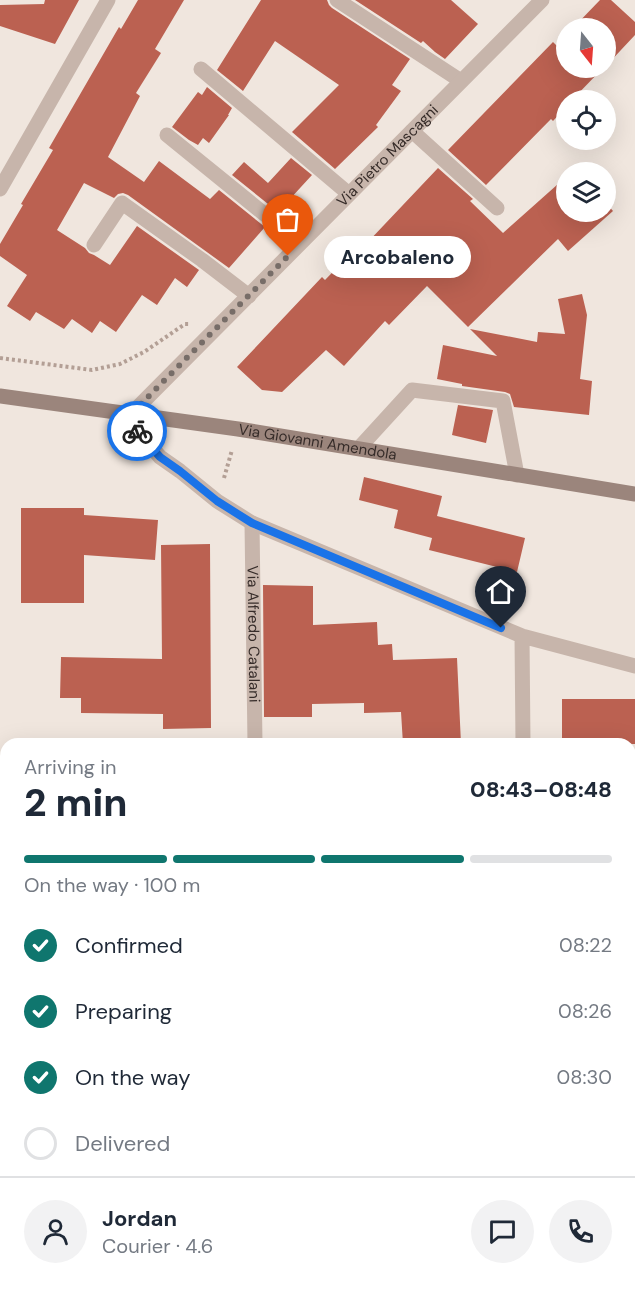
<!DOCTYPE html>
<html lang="en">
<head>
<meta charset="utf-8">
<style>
  body { margin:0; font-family:"DM Sans",sans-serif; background:#f2f2f3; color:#1f2937; height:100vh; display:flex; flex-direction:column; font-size:22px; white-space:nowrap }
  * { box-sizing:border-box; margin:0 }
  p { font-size:20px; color:#747a83 }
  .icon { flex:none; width:33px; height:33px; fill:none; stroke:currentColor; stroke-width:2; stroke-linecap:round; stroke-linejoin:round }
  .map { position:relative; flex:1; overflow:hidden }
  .side { position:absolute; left:0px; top:738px; width:636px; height:558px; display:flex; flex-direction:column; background:#fff; border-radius:18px 18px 0 0; box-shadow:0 6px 24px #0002 }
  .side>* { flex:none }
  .needle { width:39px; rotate:163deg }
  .tools { position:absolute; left:556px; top:18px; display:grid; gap:12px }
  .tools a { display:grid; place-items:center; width:60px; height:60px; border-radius:50%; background:#fff; box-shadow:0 6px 24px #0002; font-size:30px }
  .pin { position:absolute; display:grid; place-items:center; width:51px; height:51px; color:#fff; margin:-62px -26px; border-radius:50% 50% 50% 0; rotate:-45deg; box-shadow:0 0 6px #0007 }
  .pin .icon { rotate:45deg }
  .courier { position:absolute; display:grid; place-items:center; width:60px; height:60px; margin:-30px; border:4px solid #1a73e8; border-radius:50%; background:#fff; color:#222; box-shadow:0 2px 8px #0007 }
  .bubble { position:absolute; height:42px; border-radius:21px; background:#fff; box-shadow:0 6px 24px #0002; font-size:20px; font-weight:800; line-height:42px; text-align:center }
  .headline em { font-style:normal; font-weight:800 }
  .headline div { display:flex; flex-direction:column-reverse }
  .headline { display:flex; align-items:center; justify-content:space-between; height:102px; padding:0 24px }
  h1 { font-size:39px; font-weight:800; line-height:45px }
  .bar { display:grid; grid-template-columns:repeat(4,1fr); gap:9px 6px; align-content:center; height:72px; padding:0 24px }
  .bar i { height:8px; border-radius:4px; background:#e0e1e3 }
  .bar .active { background:#0f766e }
  .bar p { grid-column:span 4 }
  .line { display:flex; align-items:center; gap:15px; padding:0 24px; border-top:2px solid #e0e1e3 }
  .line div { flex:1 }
  .round { display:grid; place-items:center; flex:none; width:63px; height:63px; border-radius:32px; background:#f2f2f3 }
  ol { padding:0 24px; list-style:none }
  li { display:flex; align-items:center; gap:18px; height:66px }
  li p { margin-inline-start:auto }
  li .icon { padding:6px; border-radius:50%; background:#0f766e; color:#fff; stroke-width:4 }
  li:last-child { color:#747a83 }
  li i { width:33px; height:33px; border:3px solid #e0e1e3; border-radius:50% }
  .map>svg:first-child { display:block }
  .building { fill:#bb6151 }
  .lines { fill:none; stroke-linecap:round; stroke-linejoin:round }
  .path { stroke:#b39f95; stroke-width:4; stroke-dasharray:3 3; stroke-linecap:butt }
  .service { stroke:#c7b5ab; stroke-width:15 }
  .minor { stroke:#c7b5ab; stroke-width:15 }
  .tertiary { stroke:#c7b5ab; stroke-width:15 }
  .secondary { stroke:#9b857c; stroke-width:15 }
  .rail { stroke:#362c29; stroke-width:4.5; stroke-dasharray:1.5 4.5; stroke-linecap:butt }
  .done { stroke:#776d68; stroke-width:6; stroke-dasharray:0 10.8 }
  .route { stroke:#1a73e8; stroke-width:8 }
  .labels { text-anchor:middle; stroke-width:4.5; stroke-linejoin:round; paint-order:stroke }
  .street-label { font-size:15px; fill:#362c29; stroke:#f8f0ea }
</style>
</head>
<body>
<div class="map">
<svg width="635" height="1296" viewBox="0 0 635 1296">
  <rect width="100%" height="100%" fill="#f0e6de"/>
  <path class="building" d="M 45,0 L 79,0 L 55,44 L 0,26 L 0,5 L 44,4 Z
    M 138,0 L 184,0 L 155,49 L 161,53 L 136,93 L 140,96 L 108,157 L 144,182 L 159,161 L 210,199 L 219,190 L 265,227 L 229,268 L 128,195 L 123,193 L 118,194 L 114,198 L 84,183 L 57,230 L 85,248 L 89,253 L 94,255 L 110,265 L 137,226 L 199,270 L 187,287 L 175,278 L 157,305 L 142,295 L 116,332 L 100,321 L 92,333 L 72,319 L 64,329 L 36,312 L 30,321 L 7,306 L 27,275 L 0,256 L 0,244 L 23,205 L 21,204 L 53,150 L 49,148 L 119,27 L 121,29 Z
    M 261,0 L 327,0 L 329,5 L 332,8 L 410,59 L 392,85 L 401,91 L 376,125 L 378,127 L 335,169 L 292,132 L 339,85 L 275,41 L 243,91 L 217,70 Z
    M 355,0 L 451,0 L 478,24 L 445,59 L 435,52 L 423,41 L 421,43 Z
    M 600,0 L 611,0 L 635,22 L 635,35 L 606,66 L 606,28 L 573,28 Z
    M 567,35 L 567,68 L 603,68 L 572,100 L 567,100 L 567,106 L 553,121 L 551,119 L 486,185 L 448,150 L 553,42 L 557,46 Z
    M 207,87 L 232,108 L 228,115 L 229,115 L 209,143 L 203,138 L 198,145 L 189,140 L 172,127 L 198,92 L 202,95 Z
    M 291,158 L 312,175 L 278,212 L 232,175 L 244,162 L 268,183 Z
    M 438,168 L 473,199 L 470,201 L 503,233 L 567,176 L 567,212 L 606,212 L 606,203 L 613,211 L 568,251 L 558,239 L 468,327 L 427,286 L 389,325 L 385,321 L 344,366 L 326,350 L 282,392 L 262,390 L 237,367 L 322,277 L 325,280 L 363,241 L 366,244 Z
    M 582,294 L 587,315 L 580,379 L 592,381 L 589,415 L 514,407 L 510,394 L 505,392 L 462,386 L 462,384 L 437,379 L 443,345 L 497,356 L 470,329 L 537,342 L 538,332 L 565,334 L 558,299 Z
    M 458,405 L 493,410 L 486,443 L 452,435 Z
    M 364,477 L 442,496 L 437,516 L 525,538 L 517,572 L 429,550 L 432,538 L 394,528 L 398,510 L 359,500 Z
    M 21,508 L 84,508 L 84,515 L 158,520 L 155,560 L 84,555 L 84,603 L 21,603 Z
    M 210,544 L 211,728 L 163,729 L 163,714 L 81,713 L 81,698 L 60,698 L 61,657 L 162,659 L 161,545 Z
    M 263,585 L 313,586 L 313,625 L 377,622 L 378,645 L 392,644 L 393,660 L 457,658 L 461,744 L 403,744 L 401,712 L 364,713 L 364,703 L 312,704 L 312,717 L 264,717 Z
    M 562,699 L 635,699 L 635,744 L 562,744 Z"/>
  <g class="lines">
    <path class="path" d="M 0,358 L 92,370 L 120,364 L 144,352 L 185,324 L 190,324
      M 224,478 L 232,450
      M 630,1224 L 635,1223
      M 0,1272 L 6,1277
      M 19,1290 L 26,1296
      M 322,1296 L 330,1290
      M 602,1296 L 635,1290"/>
    <path class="service" d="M 201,69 L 349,194
      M 412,131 L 497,208
      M 167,135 L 300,243
      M 94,245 L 122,203 L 202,260 L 249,296
      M 359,448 L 412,390 L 503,401 L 517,475"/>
    <g class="minor">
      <path d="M 337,0 L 461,81"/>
      <path d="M 0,189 L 108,0"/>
      <path id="s1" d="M 131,414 L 542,0"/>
      <path id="s2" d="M 252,523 L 255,744"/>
    </g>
    <path class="tertiary" d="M 131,414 L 136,429 L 160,457 L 180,471 L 217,501 L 252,523 L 522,636 L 635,666
      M 522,636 L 523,744
      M 531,1296 L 531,1290"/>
    <path class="secondary" id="s3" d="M 0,396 L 238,429 L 635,494"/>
    <path class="rail" d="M 0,764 L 6,782
      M 0,826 L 6,844
      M 0,889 L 6,907
      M 0,947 L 6,966
      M 109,1290 L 111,1296
      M 128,1290 L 130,1296
      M 152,1290 L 154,1296
      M 171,1290 L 173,1296"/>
  </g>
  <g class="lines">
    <path class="done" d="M 137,431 L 131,414 L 288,256"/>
    <path class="route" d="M 137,431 L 160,457 L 180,471 L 217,501 L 252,523 L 501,628"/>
  </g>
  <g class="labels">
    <g class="street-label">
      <text dy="5" stroke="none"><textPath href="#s1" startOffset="364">Via Pietro Mascagni</textPath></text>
      <text dy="5" stroke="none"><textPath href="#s3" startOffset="321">Via Giovanni Amendola</textPath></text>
      <text dy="5" stroke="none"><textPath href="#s2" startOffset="111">Via Alfredo Catalani</textPath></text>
    </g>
  </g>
</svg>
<div class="tools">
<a><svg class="needle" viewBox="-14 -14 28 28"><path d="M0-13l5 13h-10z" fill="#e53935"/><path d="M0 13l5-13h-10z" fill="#747a83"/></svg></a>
<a><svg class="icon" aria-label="locate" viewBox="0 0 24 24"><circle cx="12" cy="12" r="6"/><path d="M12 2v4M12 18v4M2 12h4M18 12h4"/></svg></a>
<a><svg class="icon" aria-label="layers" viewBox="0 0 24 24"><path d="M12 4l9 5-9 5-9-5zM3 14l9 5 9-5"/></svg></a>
</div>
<div class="pin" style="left:288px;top:256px;background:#ea580c"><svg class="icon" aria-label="bag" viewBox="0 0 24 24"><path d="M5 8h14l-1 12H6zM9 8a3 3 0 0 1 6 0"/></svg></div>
<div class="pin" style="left:501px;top:628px;background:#1f2937"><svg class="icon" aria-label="home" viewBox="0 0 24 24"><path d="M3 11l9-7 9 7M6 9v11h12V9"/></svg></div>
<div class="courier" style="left:137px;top:431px"><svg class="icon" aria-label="bike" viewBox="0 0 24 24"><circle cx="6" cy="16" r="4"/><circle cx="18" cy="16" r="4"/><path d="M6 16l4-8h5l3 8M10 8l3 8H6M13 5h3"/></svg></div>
<div class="bubble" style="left:324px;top:236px;width:147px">Arcobaleno</div>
<section class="side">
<div class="headline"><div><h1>2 min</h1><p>Arriving in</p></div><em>08:43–08:48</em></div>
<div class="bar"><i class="active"></i><i class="active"></i><i class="active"></i><i></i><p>On the way · 100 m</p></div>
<ol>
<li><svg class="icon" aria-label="check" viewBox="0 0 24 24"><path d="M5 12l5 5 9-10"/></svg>Confirmed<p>08:22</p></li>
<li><svg class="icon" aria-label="check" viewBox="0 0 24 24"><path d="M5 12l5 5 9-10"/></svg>Preparing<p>08:26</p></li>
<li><svg class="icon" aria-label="check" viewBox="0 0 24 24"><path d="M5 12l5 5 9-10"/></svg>On the way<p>08:30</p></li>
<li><i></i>Delivered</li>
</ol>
<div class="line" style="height:108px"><a class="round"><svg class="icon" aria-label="person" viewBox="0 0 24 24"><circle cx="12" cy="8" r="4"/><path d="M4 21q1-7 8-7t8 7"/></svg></a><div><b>Jordan</b><p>Courier · 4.6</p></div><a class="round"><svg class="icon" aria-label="chat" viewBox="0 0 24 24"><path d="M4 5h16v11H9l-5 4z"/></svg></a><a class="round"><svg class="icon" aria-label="phone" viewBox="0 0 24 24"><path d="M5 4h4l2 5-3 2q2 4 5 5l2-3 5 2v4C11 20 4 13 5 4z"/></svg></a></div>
</section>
</div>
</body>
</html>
